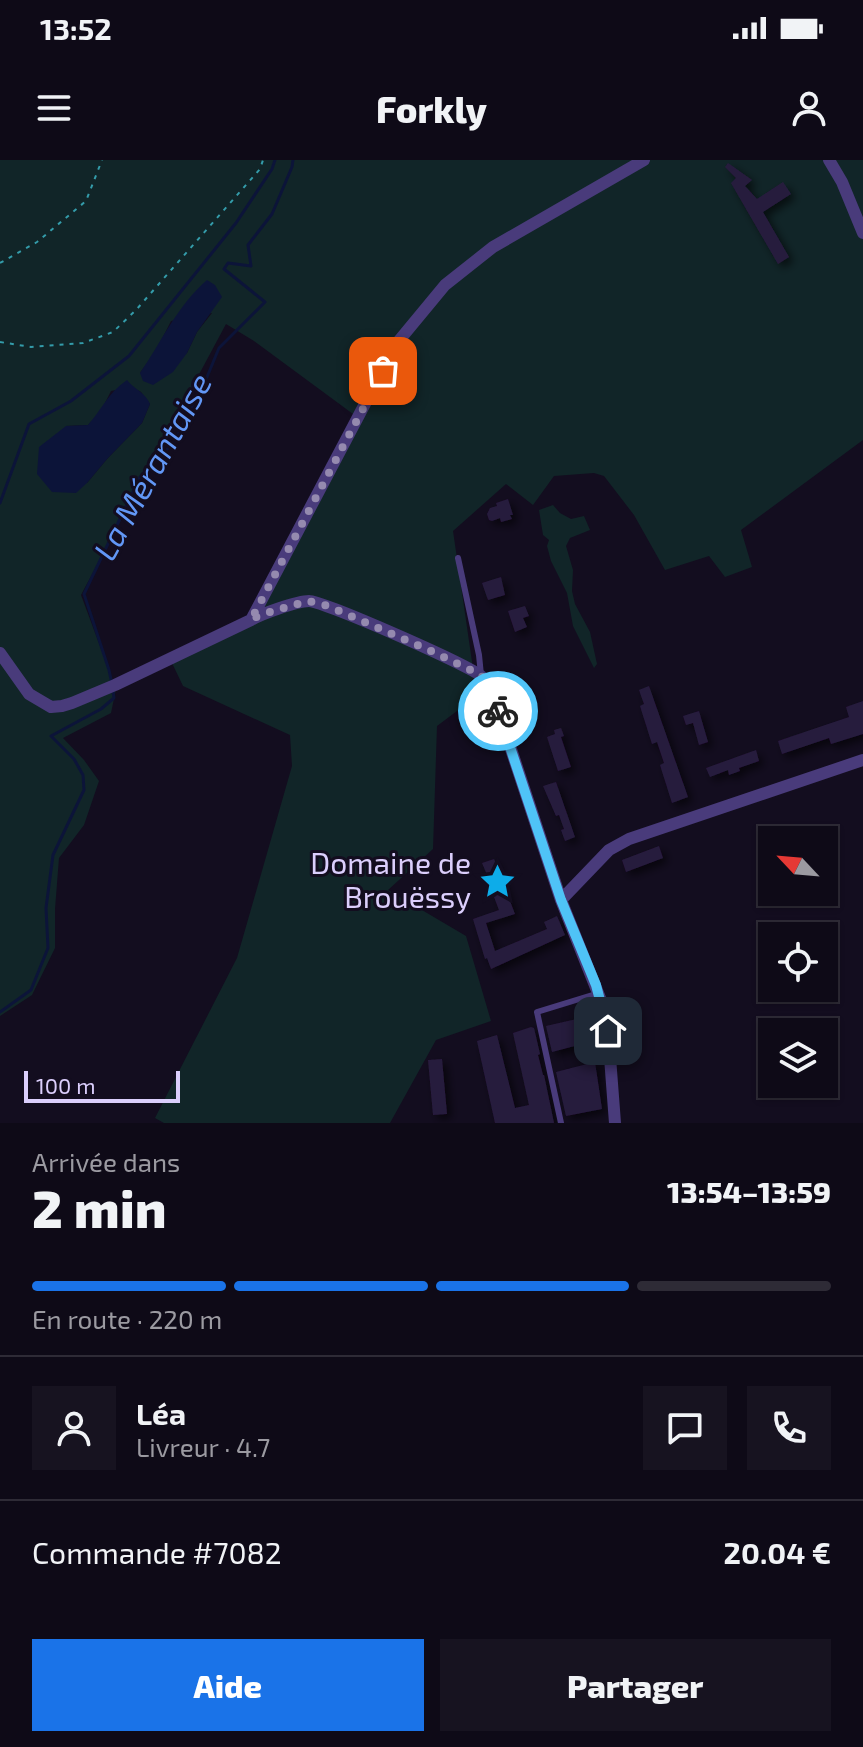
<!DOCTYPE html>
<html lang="fr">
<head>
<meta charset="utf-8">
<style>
  body { margin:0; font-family:"Exo 2",sans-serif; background:#171320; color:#f1f3f6; height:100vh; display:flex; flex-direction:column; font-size:30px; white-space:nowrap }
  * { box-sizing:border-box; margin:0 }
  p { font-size:26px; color:#9b9aa1 }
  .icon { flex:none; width:44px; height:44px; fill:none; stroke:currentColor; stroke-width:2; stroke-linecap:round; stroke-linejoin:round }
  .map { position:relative; height:963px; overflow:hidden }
  .sheet { display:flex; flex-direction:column; background:#0e0a17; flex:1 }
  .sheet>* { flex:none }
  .needle { width:52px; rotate:296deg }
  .controls { position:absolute; left:758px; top:666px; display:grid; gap:16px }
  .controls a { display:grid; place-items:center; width:80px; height:80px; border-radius:0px; background:#0e0a17; box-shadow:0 2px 6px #0004,0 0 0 2px #2e2b36; font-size:40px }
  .scale { position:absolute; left:24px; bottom:20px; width:156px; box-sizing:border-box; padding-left:8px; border:4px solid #dbcefc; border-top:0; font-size:22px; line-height:28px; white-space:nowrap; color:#dbcefc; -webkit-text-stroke:6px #130d1f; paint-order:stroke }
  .pin { position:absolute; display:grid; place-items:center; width:68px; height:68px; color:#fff; margin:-34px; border-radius:16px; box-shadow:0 4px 12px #0006 }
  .courier { position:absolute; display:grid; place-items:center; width:80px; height:80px; margin:-40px; border:6px solid #4fc3f7; border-radius:50%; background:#fff; color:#222; box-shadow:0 2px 10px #0007 }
  .headline em { font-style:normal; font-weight:800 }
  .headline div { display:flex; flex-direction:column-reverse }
  .headline { display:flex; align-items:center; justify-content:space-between; height:136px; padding:0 32px }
  h1 { font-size:52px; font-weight:800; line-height:60px }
  .bar { display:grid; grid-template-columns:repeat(4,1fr); gap:12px 8px; align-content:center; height:96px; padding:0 32px }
  .bar i { height:10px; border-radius:6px; background:#2e2b36 }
  .bar .current { background:#1a73e8 }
  .bar p { grid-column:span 4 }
  .line { display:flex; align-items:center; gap:20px; padding:0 32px; border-top:2px solid #2e2b36 }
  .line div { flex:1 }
  .round { display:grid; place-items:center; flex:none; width:84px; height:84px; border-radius:0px; background:#171320 }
  .primary-button { display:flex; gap:16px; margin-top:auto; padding:16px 32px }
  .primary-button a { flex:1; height:92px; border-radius:0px; background:#1a73e8; color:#fff; font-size:32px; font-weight:800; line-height:92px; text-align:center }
  .primary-button a+a { background:#171320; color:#f1f3f6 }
  .status { display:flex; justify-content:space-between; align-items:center; height:56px; padding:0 40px; background:#0e0a17; direction:ltr }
  .status svg { height:22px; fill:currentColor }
  header { display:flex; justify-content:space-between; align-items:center; height:104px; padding:0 32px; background:#0e0a17; font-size:36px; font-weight:800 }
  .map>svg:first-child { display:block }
  .green { fill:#112528; fill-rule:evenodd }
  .water { fill:#0c1439 }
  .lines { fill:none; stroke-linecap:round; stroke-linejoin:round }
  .stream { stroke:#0c1439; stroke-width:3 }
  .building { fill:#281b3e; filter:url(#shadow) }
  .path { stroke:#349caa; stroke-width:2; stroke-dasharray:4 6; stroke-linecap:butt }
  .lane { stroke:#493b7b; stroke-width:6 }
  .street { stroke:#493b7b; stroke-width:12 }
  .done { stroke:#958aaf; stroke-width:8; stroke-dasharray:0 14.4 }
  .route { stroke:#4fc3f7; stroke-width:10 }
  .labels { text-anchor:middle; stroke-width:6; stroke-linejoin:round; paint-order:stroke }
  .poi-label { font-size:30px; fill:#dbcefc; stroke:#130d1f; text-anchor:end }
  .water-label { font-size:32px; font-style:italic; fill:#6297f6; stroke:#130d1f }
</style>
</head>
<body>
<div class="status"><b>13:52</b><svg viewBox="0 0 49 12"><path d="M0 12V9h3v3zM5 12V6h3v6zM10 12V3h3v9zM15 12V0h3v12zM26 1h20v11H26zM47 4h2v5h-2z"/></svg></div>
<header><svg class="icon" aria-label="menu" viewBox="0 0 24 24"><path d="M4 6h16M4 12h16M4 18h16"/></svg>Forkly<svg class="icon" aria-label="person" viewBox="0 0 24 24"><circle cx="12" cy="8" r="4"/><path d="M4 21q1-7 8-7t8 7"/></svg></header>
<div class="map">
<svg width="863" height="963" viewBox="0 0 863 963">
  <defs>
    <filter id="shadow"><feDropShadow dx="4.5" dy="4.5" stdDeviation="4" flood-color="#0009"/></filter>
  </defs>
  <rect width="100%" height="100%" fill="#130d1f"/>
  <path class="green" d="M 0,0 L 863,0 L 863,280 L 741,370 L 752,407 L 725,417 L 709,396 L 665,410 L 634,355 L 604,316 L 594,313 L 554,316 L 533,345 L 506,324 L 453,371 L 477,536 L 437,566 L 433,689 L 388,730 L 466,776 L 491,861 L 436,880 L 390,963 L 164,963 L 155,958 L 237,798 L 292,606 L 290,575 L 183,526 L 172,503 L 250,464 L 396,197 L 353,254 L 254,181 L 226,164 L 81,435 L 116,529 L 111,553 L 63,578 L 84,600 L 99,621 L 84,665 L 59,698 L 55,749 L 55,788 L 32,835 L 0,856 ZM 212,153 L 197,172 L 187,193 L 140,213 L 157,189 L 171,161 ZM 132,227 L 141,232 L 150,244 L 142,263 L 107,299 L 87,323 L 66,266 L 88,265 L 101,251 L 111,231 Z
    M 553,345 L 560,353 L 571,359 L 584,356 L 590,370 L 570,378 L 566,386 L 573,410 L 572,431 L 575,444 L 590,472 L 597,504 L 594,508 L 573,466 L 567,433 L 551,401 L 547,386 L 549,380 L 543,375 L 539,350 Z"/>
  <path class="water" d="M 207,120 L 215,125 L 222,137 L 197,172 L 187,193 L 173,212 L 153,225 L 143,221 L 140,213 C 162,181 177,146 207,120 Z
    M 127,220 C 134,229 146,233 150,244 L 142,263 L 107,299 L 87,323 L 76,333 L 52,332 L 37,314 L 39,287 L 66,266 L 88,265 C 103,248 107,234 127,220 Z"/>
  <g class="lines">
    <path class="stream" d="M 0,343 L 29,264 L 71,241 L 129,196 L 236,63 L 272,9 L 275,0
      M 112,524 L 109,510 L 84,434 L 140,317 L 175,281 L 207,217 L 219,188 L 265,142 L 224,109 L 228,103 L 251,106 L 248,85 L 272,54 L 292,7 L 293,0
      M 0,852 L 31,830 L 48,788 L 46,748 L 53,695 L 84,630 L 83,615 L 74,599 L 51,576 L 101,549 L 114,538 L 113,531"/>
  </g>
  <path class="building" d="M 728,3 L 752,20 L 745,26 L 757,39 L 783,22 L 791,34 L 763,52 L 789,97 L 778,104 L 731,23 L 736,18 L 725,7 Z
    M 508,339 L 513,355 L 510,355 L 512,359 L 501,362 L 500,358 L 492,361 L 489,360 L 487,354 L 490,348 L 497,346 L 496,343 Z
    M 501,417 L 505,435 L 488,440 L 482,423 Z
    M 525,446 L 529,456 L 523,458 L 527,467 L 515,472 L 508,451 Z
    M 649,526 L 688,637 L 672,643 L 660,605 L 664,603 L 657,582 L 652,584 L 640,546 L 644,544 L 639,530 Z
    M 863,541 L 863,574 L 831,584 L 829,578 L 782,594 L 778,581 L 849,557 L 846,547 Z
    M 699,551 L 708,582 L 699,585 L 693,563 L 686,565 L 683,556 Z
    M 561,568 L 564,576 L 561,577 L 571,607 L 558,611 L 547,577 L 555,574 L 554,570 Z
    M 756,590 L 759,601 L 739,608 L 740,611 L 729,615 L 728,610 L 710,617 L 706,608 Z
    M 556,622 L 575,677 L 565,681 L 561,670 L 564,669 L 559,655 L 556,656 L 543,626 Z
    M 659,686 L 663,698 L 626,712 L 622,700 Z
    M 494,699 L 515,754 L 486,763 L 495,791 L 547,769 L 544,762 L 557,756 L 565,775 L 491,809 L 487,798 L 485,799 L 473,759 L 499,750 L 494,737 L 496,736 L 482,703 Z
    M 581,858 L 586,883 L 552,892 L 546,866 Z
    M 531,867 L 534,868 L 540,894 L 538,895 L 543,915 L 544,915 L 554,963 L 495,963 L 477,881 L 497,875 L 515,948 L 529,945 L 513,873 Z
    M 442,899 L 447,954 L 433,955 L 428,900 Z
    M 595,902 L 602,949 L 566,956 L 556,912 Z"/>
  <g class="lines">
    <path class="path" d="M 0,103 L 37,82 L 86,41 L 102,0
      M 0,182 L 31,187 L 83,183 L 113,172 L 136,150 L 260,9 L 263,0"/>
    <path class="lane" d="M 458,398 L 479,495 L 481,515
      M 561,963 L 537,852 L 599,833"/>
    <path class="street" d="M 829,0 L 842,22 L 863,73
      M 251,460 C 261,454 297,441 309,441 C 323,441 474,507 482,517 C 491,528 495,543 500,556 L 561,740 L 600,838 L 608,871 L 615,963
      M 0,493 L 29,534 L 51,547 L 62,546 L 72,543 L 115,525 L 251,460 L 397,183 L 445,125 L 493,87 L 644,0
      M 561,740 L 609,690 L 629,679 L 863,600"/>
  </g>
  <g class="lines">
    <path class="done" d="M 383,211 L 251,460 L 260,455 L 308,441 L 328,446 L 431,491 L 481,515 L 489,527 L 498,551"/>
    <path class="route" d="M 498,551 L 561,740 L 596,825 L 608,871"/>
  </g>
  <defs>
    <symbol id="sight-bare" viewBox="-9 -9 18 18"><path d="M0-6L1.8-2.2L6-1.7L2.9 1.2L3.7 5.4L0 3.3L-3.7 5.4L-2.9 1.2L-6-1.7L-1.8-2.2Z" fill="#0dace9" stroke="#130d1f" stroke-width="2.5" paint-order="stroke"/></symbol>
  </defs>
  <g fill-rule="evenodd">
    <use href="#sight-bare" x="472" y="696" width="51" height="51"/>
  </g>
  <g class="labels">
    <g class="poi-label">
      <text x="471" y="714">Domaine de<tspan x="471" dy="34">Brouëssy</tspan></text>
    </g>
    <g class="water-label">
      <text transform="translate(153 307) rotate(-61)" y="11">La Mérantaise</text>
    </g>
  </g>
</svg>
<div class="controls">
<a><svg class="needle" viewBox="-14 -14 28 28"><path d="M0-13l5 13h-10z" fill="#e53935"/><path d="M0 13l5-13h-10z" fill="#9b9aa1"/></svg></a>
<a><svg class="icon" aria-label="locate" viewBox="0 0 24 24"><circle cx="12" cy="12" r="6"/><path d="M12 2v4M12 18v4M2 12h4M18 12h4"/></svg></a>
<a><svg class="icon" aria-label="layers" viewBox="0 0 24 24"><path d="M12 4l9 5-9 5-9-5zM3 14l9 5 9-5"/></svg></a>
</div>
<div class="scale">100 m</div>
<div class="pin" style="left:383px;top:211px;background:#ea580c"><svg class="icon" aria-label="bag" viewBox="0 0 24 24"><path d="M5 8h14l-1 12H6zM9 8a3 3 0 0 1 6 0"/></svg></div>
<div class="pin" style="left:608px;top:871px;background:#1f2937"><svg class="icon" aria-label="home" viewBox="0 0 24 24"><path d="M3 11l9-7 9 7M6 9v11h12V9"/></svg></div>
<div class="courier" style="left:498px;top:551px"><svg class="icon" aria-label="bike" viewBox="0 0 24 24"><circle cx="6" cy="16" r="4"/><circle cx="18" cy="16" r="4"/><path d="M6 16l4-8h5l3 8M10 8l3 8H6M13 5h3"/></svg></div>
</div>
<section class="sheet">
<div class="headline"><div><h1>2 min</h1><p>Arrivée dans</p></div><em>13:54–13:59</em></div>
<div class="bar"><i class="current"></i><i class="current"></i><i class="current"></i><i></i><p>En route · 220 m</p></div>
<div class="line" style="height:144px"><a class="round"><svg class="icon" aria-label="person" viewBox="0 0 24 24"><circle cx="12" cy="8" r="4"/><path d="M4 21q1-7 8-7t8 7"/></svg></a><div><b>Léa</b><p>Livreur · 4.7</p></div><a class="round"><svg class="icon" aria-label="chat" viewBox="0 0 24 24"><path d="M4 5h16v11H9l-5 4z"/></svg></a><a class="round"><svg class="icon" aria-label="phone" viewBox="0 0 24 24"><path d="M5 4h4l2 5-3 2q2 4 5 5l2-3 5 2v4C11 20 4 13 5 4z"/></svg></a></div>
<div class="line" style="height:104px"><div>Commande #7082</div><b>20.04 €</b></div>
<div class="primary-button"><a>Aide</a><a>Partager</a></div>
</section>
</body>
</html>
